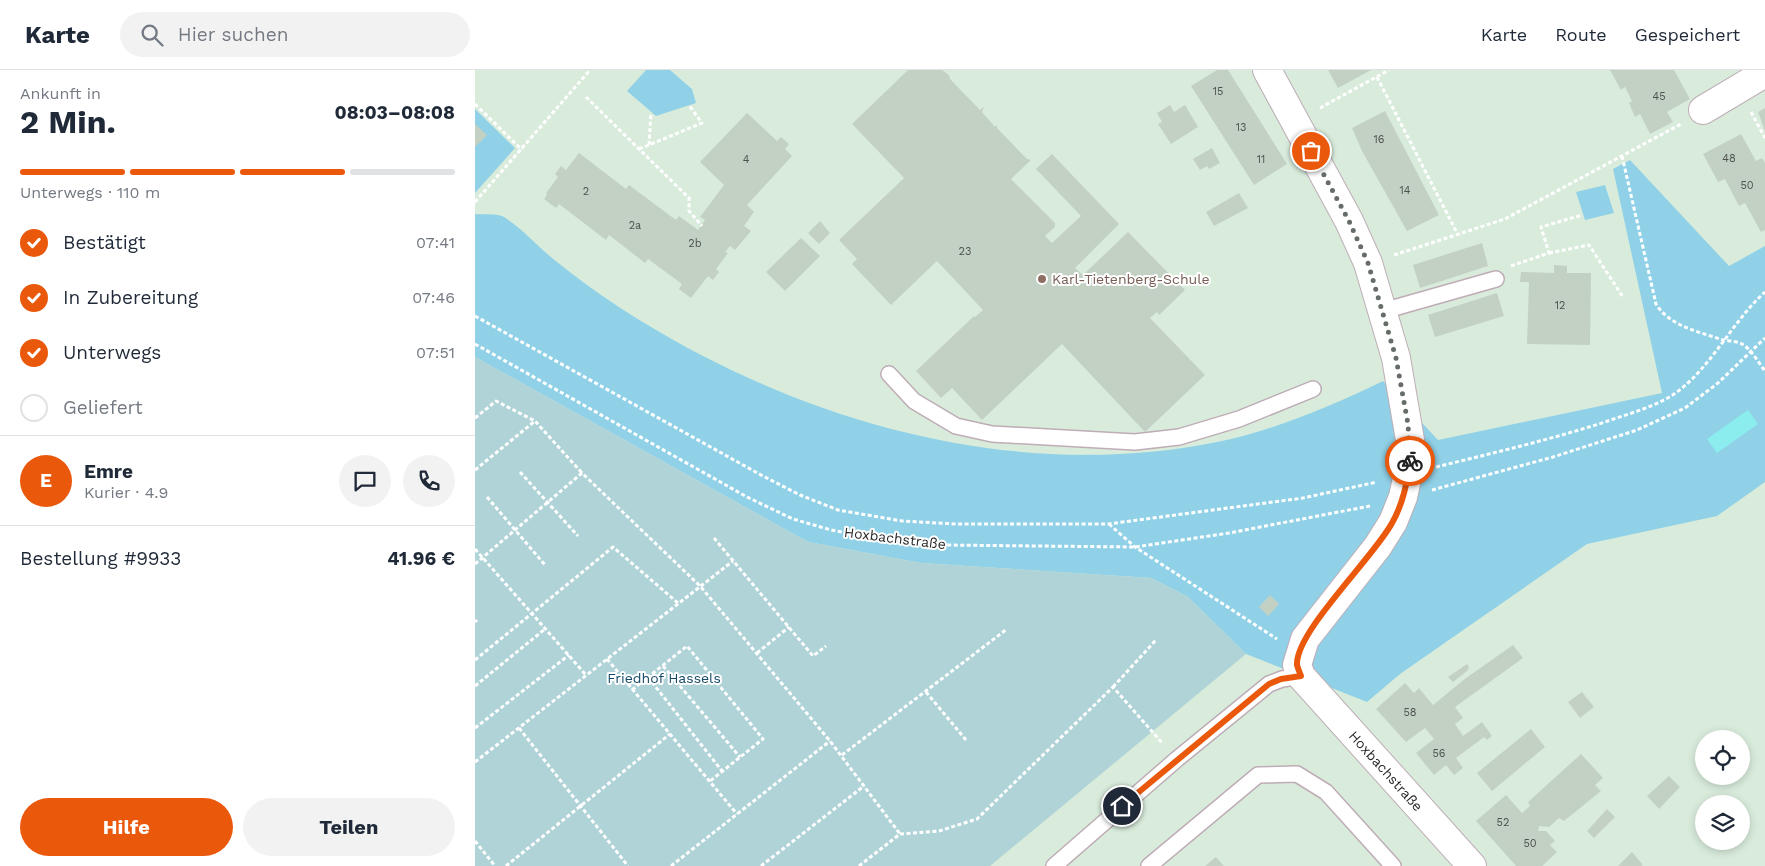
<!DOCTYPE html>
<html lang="de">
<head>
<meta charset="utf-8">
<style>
  body { margin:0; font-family:"Work Sans",sans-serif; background:#f2f2f3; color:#1f2937; height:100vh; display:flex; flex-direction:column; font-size:19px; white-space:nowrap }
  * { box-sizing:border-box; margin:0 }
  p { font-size:16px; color:#747a83 }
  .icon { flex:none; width:28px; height:28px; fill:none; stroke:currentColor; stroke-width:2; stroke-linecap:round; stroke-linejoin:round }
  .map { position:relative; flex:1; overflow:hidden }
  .sheet { display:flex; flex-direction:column; background:#fff; width:475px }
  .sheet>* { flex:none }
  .tools { position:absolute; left:1220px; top:660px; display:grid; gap:10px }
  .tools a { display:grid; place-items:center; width:55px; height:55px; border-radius:50%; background:#fff; box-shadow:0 2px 8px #0003; font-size:25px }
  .pin { position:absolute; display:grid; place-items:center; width:42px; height:42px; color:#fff; margin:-21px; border:2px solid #fff; border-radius:50%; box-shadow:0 1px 5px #0007 }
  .courier { position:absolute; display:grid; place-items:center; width:50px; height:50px; margin:-25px; border:4px solid #ea580c; border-radius:50%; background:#fff; color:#222; box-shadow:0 1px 6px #0007 }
  .overview em { font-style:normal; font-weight:700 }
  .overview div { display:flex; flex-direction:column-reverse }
  .overview { display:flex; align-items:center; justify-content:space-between; height:85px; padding:0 20px }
  h1 { font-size:32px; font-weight:700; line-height:38px }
  .bar { display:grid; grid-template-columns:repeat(4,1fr); gap:8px 5px; align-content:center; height:60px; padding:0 20px }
  .bar i { height:6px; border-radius:4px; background:#e0e1e3 }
  .bar .active { background:#ea580c }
  .bar p { grid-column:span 4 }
  .line { display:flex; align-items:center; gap:12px; padding:0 20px; border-top:1px solid #e0e1e3 }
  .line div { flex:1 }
  .round { display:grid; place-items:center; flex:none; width:52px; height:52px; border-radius:26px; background:#f2f2f3 }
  ol { padding:0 20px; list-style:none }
  li { display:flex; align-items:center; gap:15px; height:55px }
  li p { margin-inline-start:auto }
  li .icon { padding:5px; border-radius:50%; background:#ea580c; color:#fff; stroke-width:4 }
  li:last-child { color:#747a83 }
  li i { width:28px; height:28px; border:2px solid #e0e1e3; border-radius:50% }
  .primary-button { display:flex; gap:10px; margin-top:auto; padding:10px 20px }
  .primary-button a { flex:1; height:58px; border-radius:30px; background:#ea580c; color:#fff; font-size:20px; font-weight:700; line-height:58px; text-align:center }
  .primary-button a+a { background:#f2f2f3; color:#1f2937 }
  header { display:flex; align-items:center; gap:30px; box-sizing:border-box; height:70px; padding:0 25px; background:#fff; border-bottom:1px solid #e0e1e3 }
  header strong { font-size:24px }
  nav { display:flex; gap:28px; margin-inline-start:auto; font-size:18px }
  .search { width:350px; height:45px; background:#f2f2f3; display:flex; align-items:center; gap:12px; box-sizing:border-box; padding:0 18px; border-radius:28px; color:#747a83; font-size:19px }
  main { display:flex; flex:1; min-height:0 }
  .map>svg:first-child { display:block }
  .green { fill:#91d1e7 }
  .cemetery { fill:#afd3d7 }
  .pitch { fill:#8cedef }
  .building { fill:#c2d1c4 }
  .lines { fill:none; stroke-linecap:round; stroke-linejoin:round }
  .service-casing { stroke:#beadb6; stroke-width:18 }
  .minor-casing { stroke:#beadb6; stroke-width:30 }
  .path { stroke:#fff; stroke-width:3; stroke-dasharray:4 2.5; stroke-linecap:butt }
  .service { stroke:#fff; stroke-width:15 }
  .minor { stroke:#fff; stroke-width:28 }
  .done { stroke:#666d67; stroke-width:5; stroke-dasharray:0 9 }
  .route { stroke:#ea580c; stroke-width:6 }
  .education-dot { fill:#8d6e63; stroke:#fff; stroke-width:2 }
  .labels { text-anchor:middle; stroke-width:4; stroke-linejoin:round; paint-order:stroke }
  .number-label { font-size:11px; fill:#4e524f }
  .education-label { font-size:14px; fill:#785e54; stroke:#fff; text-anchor:start }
  .street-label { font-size:14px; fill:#282828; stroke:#fff }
  .park-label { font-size:14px; fill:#154969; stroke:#fff }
</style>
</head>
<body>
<header>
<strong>Karte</strong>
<div class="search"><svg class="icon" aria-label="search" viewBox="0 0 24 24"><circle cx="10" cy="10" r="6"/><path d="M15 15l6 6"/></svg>Hier suchen</div>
<nav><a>Karte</a><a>Route</a><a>Gespeichert</a></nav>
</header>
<main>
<section class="sheet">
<div class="overview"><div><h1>2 Min.</h1><p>Ankunft in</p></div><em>08:03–08:08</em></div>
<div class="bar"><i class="active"></i><i class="active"></i><i class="active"></i><i></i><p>Unterwegs · 110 m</p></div>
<ol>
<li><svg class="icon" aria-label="check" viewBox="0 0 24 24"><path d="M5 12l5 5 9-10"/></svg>Bestätigt<p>07:41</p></li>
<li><svg class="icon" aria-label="check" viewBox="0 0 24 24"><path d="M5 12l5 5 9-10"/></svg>In Zubereitung<p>07:46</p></li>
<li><svg class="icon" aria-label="check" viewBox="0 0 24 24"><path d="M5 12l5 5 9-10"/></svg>Unterwegs<p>07:51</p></li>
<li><i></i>Geliefert</li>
</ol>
<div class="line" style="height:90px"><b class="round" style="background:#ea580c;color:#fff">E</b><div><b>Emre</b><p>Kurier · 4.9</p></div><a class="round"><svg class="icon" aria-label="chat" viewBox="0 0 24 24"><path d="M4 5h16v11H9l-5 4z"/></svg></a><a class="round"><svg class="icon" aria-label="phone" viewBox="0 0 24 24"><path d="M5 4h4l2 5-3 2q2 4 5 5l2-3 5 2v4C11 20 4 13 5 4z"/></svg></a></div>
<div class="line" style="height:65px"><div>Bestellung #9933</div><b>41.96 €</b></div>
<div class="primary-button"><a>Hilfe</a><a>Teilen</a></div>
</section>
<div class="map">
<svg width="1290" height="796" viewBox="0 0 1290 796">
  <rect width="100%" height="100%" fill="#d9ecdc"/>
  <path class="green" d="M 171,0 L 195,0 L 217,19 L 221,33 L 181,46 L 152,21 Z
    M 0,39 L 40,78 L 0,123 Z
    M 1155,90 L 1254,196 L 1290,176 L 1290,412 L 1242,446 L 1112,474 L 925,604 L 892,632 L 771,584 L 713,527 L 676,508 L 446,493 L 333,472 L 0,287 L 0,144 C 8,145 22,143 29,147 C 48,159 64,178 82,192 C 108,213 137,233 166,251 C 336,355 544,412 742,372 C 800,360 854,337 908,311 L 963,370 L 1187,323 L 1138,99 Z
    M 1130,115 L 1139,143 L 1110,150 L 1101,122 Z"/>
  <path class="cemetery" d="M 0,287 L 333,472 L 446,493 L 676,508 L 713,527 L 771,584 L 515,796 L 0,796 Z"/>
  <path class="pitch" d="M 1273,340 L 1283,354 L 1242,383 L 1232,369 Z"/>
  <path class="building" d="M 433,0 L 467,0 L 474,5 L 475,9 L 505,40 L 509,37 L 507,42 L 520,57 L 522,55 L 522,58 L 552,89 L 556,90 L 536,109 L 580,153 L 580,157 L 570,166 L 577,173 L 606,146 L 561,99 L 577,84 L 644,154 L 600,198 L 608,205 L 653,162 L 710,220 L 684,245 L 682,242 L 675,248 L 730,305 L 670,362 L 587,274 L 507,350 L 477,318 L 466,328 L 441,301 L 499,246 L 500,247 L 508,240 L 462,191 L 416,235 L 377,194 L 382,189 L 364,170 L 429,108 L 377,54 Z
    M 742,0 L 753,0 L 812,94 L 779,115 L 716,16 Z
    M 853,0 L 896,0 L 863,18 Z
    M 1135,0 L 1199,0 L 1215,29 L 1192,42 L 1198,52 L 1175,64 L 1165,44 L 1160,47 L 1154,33 L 1157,31 L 1150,17 L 1146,20 Z
    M 695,35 L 699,42 L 710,35 L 723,57 L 696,74 L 683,54 L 687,52 L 682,43 Z
    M 1290,38 L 1290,61 L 1283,42 Z
    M 910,41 L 964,145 L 932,161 L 887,81 L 877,58 Z
    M 272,43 L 302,71 L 306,67 L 314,74 L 310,79 L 317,86 L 272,135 L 279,142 L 269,156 L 276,161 L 260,180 L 255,176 L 250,182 L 253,183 L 241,199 L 244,202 L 238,210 L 233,206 L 216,228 L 204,219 L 207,214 L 173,189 L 170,193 L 134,165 L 131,170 L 84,134 L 81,138 L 69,129 L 72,125 L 71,123 L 83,107 L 80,104 L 86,96 L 91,100 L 104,83 L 151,119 L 154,115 L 201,150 L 204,146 L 223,160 L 230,150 L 225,147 L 249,115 L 225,92 Z
    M 0,54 L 12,65 L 0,77 Z
    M 1266,64 L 1281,91 L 1287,88 L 1290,93 L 1290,160 L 1286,162 L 1270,133 L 1264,136 L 1250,109 L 1243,112 L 1228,84 Z
    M 737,78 L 745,93 L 734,99 L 732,96 L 725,100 L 718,89 Z
    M 764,123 L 773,138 L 739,156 L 731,142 Z
    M 345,151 L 355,163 L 344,174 L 333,163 Z
    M 326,168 L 345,186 L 310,221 L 291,202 Z
    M 1007,173 L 1013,196 L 945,218 L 938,195 Z
    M 1079,195 L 1092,196 L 1092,203 L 1116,203 L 1115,275 L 1052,274 L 1054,212 L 1045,212 L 1046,202 L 1079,203 Z
    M 1022,223 L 1029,246 L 960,267 L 953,245 Z
    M 795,525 L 804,534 L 793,546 L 784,537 Z
    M 1038,575 L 1048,588 L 980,637 L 988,648 L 980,654 L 988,666 L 1007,652 L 1017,666 L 1012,670 L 1009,667 L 981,688 L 988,698 L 979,705 L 971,695 L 959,705 L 941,683 L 959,669 L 950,658 L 931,672 L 901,639 L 930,613 L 939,623 L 944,618 L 958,635 L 991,608 Z
    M 992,594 L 994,597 L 992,601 L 978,612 L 973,607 Z
    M 1107,622 L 1119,637 L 1105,648 L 1093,632 Z
    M 1056,659 L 1070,677 L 1017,721 L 1002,703 Z
    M 1106,684 L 1128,708 L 1120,715 L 1126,721 L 1089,751 L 1084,748 L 1074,757 L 1064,756 L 1063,761 L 1071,761 L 1080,771 L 1075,775 L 1082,782 L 1067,796 L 1041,796 L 1001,751 L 1031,725 L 1047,743 L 1055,736 L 1053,732 Z
    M 1194,706 L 1205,717 L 1184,739 L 1172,726 Z
    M 1132,739 L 1140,747 L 1119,768 L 1112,761 Z
    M 1157,782 L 1168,795 L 1166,796 L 1143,796 Z
    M 741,787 L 749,796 L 730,796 Z"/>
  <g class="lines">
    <defs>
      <path id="service" d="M 908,241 L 1021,209
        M 414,304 L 439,331 L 481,356 L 517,364 L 660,372 L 704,367 L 764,349 L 838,319
        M 579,796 L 702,689 L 794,614 L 807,609 L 826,606
        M 674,796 L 783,705 L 822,704 L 851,722 L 918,796"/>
      <path id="minor" d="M 792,0 L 874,151 L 893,193 L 921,288 L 935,370 L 933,404 L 928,427 L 918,452 L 903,476 L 830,569 L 822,595 L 826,606 L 997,796
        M 1228,40 L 1290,3"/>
    </defs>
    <use href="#service" class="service-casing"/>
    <use href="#minor" class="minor-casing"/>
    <path class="path" d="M 902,7 L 982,163
      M 111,27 L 214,128 L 214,141 L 227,156
      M 0,34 L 47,80
      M 845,38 L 914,0
      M 1276,42 L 1290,68
      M 174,75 L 176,43
      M 164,79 L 227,53 L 214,35
      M 1147,86 L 1181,234 C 1194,256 1225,262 1248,270 C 1254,271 1262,271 1267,274 C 1277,280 1283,292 1290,301
      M 0,132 L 115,0
      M 1074,183 L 1114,175 L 1148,227
      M 919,185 L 1030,149 L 1206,54
      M 1036,196 L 1074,183 L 1066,157 L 1107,145
      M 0,246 L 286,405 L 325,425 L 363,440 L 427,451 L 481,454 L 633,454 L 828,428 L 902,412
      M 0,274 L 272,427 L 318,449 L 356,460 L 408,470 L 468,475 L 660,477 L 754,463 L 895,436
      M 0,348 L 21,331 L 60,351
      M 961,397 C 1018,383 1074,370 1130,352 C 1155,343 1185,336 1206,319 C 1240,291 1258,251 1290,222
      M 0,400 L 60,351 L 107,403
      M 45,402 L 103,466
      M 957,420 L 1078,387 L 1162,360 L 1210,338 L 1243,313 L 1290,268
      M 12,427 L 70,495
      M 634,454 L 660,477 L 802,569
      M 239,468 L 338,586 L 351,576
      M 0,479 L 111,605
      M 0,494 L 107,403 L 226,517 L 355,671 L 425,764
      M 0,550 L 2,552
      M 282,583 L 314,557
      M 132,589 L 262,744
      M 0,590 L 138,477 L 204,534
      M 188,596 L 265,687
      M 173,607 L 247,701
      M 0,616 L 70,559
      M 638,617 L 681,570
      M 157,620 L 212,576 L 288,669 L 235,711
      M 451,622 L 491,670
      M 0,658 L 94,585
      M 44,658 L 153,796
      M 367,685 L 532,559
      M 0,692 L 258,491
      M 0,771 L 20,796
      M 31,796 L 195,664
      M 196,796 L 355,671
      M 286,796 L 389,716
      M 384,796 L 425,764 L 464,761 L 502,749 L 638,617 L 688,674"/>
    <use href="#service" class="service"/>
    <use href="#minor" class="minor"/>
  </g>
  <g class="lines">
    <path class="done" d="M 836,81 L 874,151 L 893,193 L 921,288 L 933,354 L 935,391"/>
    <path class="route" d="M 647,736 L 794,614 L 806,609 L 826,606 C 825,603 823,599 822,595 C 820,562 899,487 917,453 C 928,434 932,413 935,391"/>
  </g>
  <circle class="education-dot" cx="567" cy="209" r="5"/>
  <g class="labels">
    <g class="number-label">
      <text x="743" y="25">15</text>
      <text x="1184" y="30">45</text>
      <text x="766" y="61">13</text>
      <text x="904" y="73">16</text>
      <text x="1254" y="92">48</text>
      <text x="271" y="93">4</text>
      <text x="786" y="93">11</text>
      <text x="1272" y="119">50</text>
      <text x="930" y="124">14</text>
      <text x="111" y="125">2</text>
      <text x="160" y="159">2a</text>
      <text x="220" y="177">2b</text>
      <text x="490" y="185">23</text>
      <text x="1085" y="239">12</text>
      <text x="935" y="646">58</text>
      <text x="964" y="687">56</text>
      <text x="1028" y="756">52</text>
      <text x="1055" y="777">50</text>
    </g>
    <g class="education-label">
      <text x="577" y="214">Karl-Tietenberg-Schule</text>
    </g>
    <g class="street-label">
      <text transform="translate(420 468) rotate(7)" y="5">Hoxbachstraße</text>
      <text transform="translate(911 701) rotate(48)" y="5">Hoxbachstraße</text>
    </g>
    <g class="park-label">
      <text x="189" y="613">Friedhof Hassels</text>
    </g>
  </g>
</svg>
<div class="tools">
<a><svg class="icon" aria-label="locate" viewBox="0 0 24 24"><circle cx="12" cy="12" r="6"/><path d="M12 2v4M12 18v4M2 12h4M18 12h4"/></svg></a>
<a><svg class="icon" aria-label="layers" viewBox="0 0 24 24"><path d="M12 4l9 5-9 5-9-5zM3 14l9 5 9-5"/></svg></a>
</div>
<div class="pin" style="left:836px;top:81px;background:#ea580c"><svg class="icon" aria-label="bag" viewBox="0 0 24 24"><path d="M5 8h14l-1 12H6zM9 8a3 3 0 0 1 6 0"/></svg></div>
<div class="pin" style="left:647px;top:736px;background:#1f2937"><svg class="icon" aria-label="home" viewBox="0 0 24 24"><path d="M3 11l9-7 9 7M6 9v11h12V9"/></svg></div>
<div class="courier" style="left:935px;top:391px"><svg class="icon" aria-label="bike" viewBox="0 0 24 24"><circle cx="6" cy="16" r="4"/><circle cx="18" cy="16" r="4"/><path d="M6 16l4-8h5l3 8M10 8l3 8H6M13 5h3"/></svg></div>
</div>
</main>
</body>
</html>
